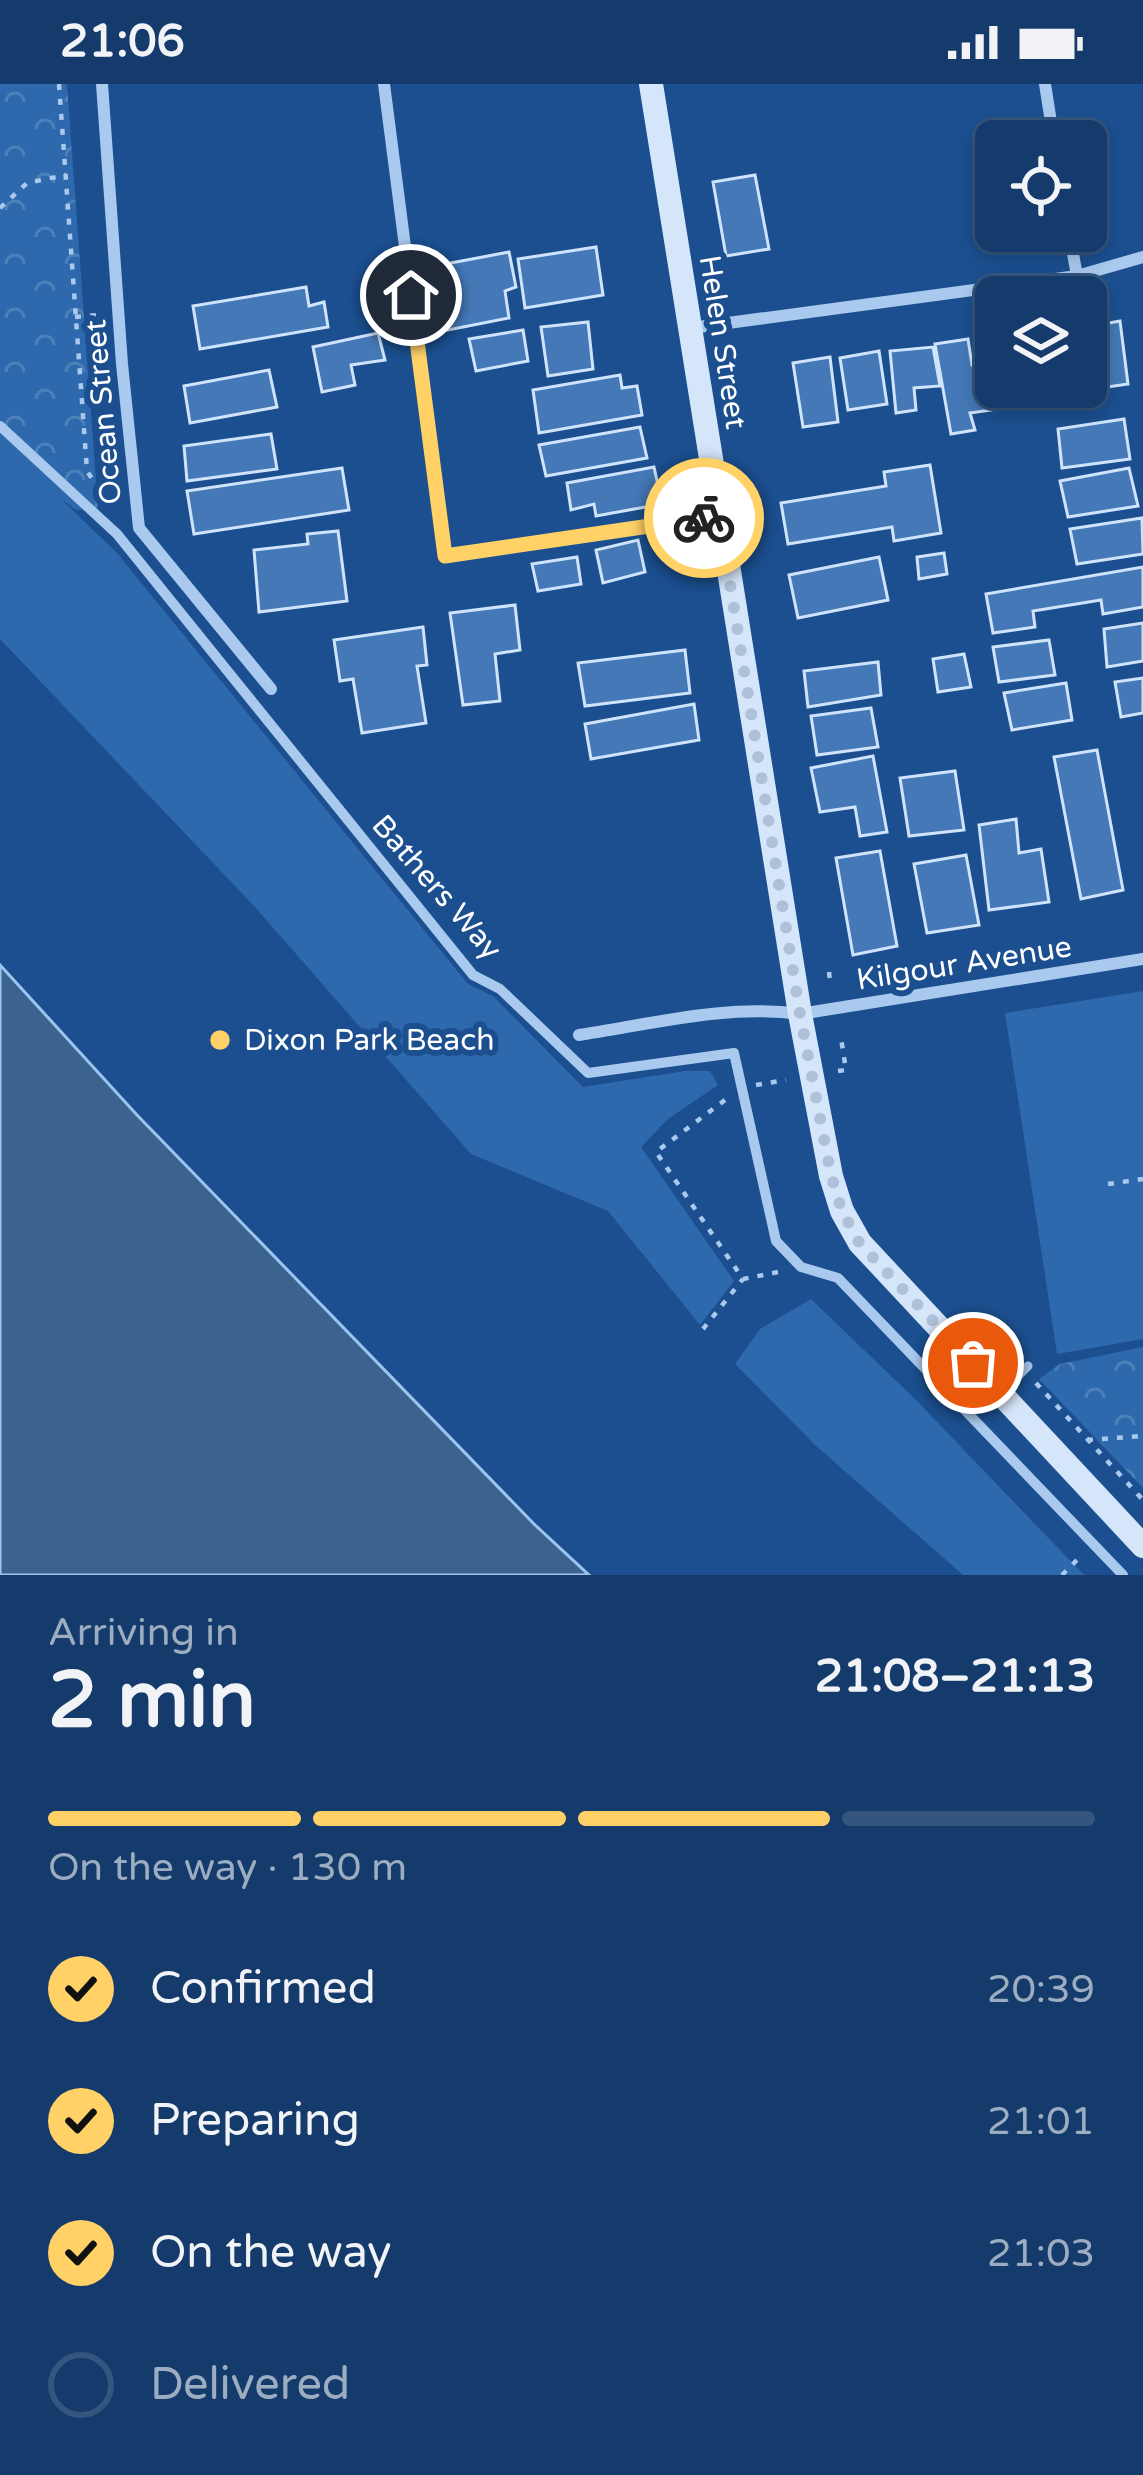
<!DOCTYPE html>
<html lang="en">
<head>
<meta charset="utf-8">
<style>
  body { margin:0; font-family:"Varela Round",sans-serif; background:#1d4271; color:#f1f3f6; height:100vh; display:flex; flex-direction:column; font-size:45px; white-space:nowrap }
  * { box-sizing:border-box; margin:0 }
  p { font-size:39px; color:#9dadc1 }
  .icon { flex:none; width:66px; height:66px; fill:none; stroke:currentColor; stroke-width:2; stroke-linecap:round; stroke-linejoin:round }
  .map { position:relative; height:1491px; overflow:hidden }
  .drawer { display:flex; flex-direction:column; background:#143b6b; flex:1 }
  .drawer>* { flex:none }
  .buttons { position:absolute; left:975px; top:36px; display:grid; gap:24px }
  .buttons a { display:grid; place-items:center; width:132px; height:132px; border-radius:18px; background:#143b6b; box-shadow:0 6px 18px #0003,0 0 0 3px #33557e; font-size:60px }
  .pin { position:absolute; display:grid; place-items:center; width:102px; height:102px; color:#fff; margin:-51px; border:6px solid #fff; border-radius:50%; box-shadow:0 3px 12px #0007 }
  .courier { position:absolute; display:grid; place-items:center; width:120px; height:120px; margin:-60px; border:9px solid #ffd166; border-radius:50%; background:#fff; color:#222; box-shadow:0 3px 15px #0007 }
  .summary em { font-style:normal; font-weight:700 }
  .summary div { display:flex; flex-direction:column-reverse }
  .summary { display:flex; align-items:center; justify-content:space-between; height:204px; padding:0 48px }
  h1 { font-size:78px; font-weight:700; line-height:90px }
  .bar { display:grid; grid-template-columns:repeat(4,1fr); gap:18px 12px; align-content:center; height:144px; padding:0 48px }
  .bar i { height:15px; border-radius:9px; background:#33557e }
  .bar .selected { background:#ffd166 }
  .bar p { grid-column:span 4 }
  ol { padding:0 48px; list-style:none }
  li { display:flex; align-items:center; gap:36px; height:132px }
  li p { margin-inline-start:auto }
  li .icon { padding:12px; border-radius:50%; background:#ffd166; color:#111; stroke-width:4 }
  li:last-child { color:#9dadc1 }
  li i { width:66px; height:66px; border:6px solid #33557e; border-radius:50% }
  .status { display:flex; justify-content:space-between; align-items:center; height:84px; padding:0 60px; background:#143b6b; direction:ltr }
  .status svg { height:33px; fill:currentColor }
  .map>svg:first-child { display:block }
  .grass { fill:#2e69ad }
  .forest { fill:url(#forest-crowns) }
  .water { fill:#3c6290; stroke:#9cc4f0; stroke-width:3 }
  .building { fill:#4478b7; stroke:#cfe3fa; stroke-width:3 }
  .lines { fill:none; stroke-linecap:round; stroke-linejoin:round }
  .path { stroke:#a9c9ee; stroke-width:4.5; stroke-dasharray:6 9; stroke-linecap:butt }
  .service { stroke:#a9c9ee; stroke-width:9 }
  .pedestrian { stroke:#a9c9ee; stroke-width:10 }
  .minor { stroke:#a9c9ee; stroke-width:12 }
  .secondary { stroke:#d6e6fa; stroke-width:24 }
  .done { stroke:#afc1d8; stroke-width:12; stroke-dasharray:0 21.6 }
  .route { stroke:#ffd166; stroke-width:15 }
  .poi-dot { fill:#ffd166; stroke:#1b4f8f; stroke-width:4.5 }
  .labels { text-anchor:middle; stroke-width:12; stroke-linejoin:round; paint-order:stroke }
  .street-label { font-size:30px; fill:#fff; stroke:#1b4f8f }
  .poi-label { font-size:30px; fill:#fff; stroke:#1b4f8f; text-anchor:start }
</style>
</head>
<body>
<div class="status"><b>21:06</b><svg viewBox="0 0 49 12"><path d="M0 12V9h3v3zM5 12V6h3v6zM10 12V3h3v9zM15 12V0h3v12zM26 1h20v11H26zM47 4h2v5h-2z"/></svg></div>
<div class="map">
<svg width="1143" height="1491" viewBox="0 0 1143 1491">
  <defs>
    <pattern id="forest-crowns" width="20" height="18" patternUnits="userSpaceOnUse" patternTransform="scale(3)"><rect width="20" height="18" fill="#2e69ad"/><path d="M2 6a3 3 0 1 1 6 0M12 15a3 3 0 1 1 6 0" fill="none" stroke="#4d80b9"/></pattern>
  </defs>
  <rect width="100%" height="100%" fill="#1b4f8f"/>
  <path class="grass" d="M 0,356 L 117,469 L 468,900 L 493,912 L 583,1003 L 685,987 L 710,987 L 718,1001 L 668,1035 L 641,1063 L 734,1197 L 700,1241 L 608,1127 L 471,1070 L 255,823 L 0,555 Z
    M 1143,907 L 1143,1255 L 1057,1270 L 1005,929 Z
    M 811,1215 L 915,1315 L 1084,1491 L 963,1491 L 815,1361 L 735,1280 L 760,1245 Z"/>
  <path class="forest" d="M 0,0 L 67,0 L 98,424 L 76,426 L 36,396 L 0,361 Z
    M 1143,1263 L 1143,1404 L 1039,1295 L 1060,1280 Z"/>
  <path class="water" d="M 0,881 L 137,1031 L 535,1441 L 589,1491 L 0,1491 Z"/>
  <path class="building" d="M 755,91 L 769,165 L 726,172 L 713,98 Z
    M 596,163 L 603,211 L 525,224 L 518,175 Z
    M 509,168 L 516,203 L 505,207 L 509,234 L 448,246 L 435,182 Z
    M 306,203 L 309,222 L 324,218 L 328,243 L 200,265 L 193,222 Z
    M 1120,237 L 1128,300 L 1087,306 L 1086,243 Z
    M 588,238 L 593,285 L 548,292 L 541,243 Z
    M 523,246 L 528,277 L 476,287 L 469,255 Z
    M 378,249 L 385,276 L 351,281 L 355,301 L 322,308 L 313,263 Z
    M 996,253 L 996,303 L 1034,303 L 1036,319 L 993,325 L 984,255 Z
    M 968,255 L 972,281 L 982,279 L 991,326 L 970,329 L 975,346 L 951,350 L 935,260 Z
    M 933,263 L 940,302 L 914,304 L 916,326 L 896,329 L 890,267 Z
    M 879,267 L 887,320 L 848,326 L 840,274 Z
    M 830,273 L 838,338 L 803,343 L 793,279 Z
    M 269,286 L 277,323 L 190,339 L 184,302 Z
    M 620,291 L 622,304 L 637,302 L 642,331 L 539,349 L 533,306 Z
    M 1041,303 L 1077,303 L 1078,308 L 1043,313 Z
    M 1124,335 L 1130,375 L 1062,384 L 1058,345 Z
    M 640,343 L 647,374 L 546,392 L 539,361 Z
    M 271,350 L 277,385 L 187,397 L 184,362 Z
    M 930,381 L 941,449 L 894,457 L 892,443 L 788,460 L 781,419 L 886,402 L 884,388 Z
    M 654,383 L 662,420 L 596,432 L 594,420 L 571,426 L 567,399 Z
    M 342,384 L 349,426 L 194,450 L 187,407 Z
    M 1129,384 L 1138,422 L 1068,433 L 1060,397 Z
    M 1142,434 L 1143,470 L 1077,480 L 1070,445 Z
    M 338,447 L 347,517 L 259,528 L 254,466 L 308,460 L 307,450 Z
    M 638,456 L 645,488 L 603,499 L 596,466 Z
    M 944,469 L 947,490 L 919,495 L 917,473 Z
    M 577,473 L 581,500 L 538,507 L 532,480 Z
    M 879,473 L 888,516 L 798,534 L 789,491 Z
    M 1143,483 L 1143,523 L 1103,530 L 1101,516 L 1033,527 L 1035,543 L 993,549 L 986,510 Z
    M 515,521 L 520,566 L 495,570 L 500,617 L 463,621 L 450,529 Z
    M 1143,539 L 1143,577 L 1107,583 L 1104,545 Z
    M 423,543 L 427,581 L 417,582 L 426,639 L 362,649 L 353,595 L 340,597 L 334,556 Z
    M 1049,556 L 1055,591 L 999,598 L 993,563 Z
    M 685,566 L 690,609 L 585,622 L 578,579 Z
    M 964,570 L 971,603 L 938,608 L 933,575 Z
    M 878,578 L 881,611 L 808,623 L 804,587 Z
    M 1143,594 L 1143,629 L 1121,633 L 1115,598 Z
    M 1066,599 L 1072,636 L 1012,646 L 1004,609 Z
    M 694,620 L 699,656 L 591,675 L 585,640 Z
    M 871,624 L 878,663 L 817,671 L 811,632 Z
    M 1097,666 L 1123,806 L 1081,815 L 1054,673 Z
    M 873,672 L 887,748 L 860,752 L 855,723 L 820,728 L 811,684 Z
    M 955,687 L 964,746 L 909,752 L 900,694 Z
    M 1016,735 L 1019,769 L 1041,765 L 1049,818 L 989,826 L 979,741 Z
    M 880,767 L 897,862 L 853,871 L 836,774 Z
    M 966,771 L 979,841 L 927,849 L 914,780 Z"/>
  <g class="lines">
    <path class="path" d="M 59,0 L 87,387 L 101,408
      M 0,124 L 27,99 L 66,91
      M 75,233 L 100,231
      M 829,888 L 830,897
      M 838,987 L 846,986 L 841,954
      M 756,1001 L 786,996
      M 725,1016 L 656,1068 L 743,1195 L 778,1188
      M 1108,1100 L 1143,1095
      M 703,1245 L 743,1195
      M 1036,1299 L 1143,1416
      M 1087,1356 L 1143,1352
      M 1062,1491 L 1081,1472"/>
    <path class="service" d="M 1002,1308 L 1028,1282"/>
    <path class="pedestrian" d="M 0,342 L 117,450 L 473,891 L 500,905 L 588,989 L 734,969 L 776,1157 L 801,1183 L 838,1194 L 1123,1491"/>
    <path class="minor" d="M 102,0 L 122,280 L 139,444 L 271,605
      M 384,0 L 445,472 L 719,432
      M 1045,0 L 1054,57
      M 1069,147 L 1077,192
      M 691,244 L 1077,192 L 1143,173
      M 579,951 C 651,940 727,920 800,930 L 1143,875"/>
    <path class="secondary" d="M 651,0 L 800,930 L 831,1092 L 842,1127 L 860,1159 L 1143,1462"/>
  </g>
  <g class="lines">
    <path class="done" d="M 704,434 L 719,432 L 800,930 L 831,1091 L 842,1127 L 860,1160 L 973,1279"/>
    <path class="route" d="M 411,211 L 445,472 L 704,434"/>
  </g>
  <circle class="poi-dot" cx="220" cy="956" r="12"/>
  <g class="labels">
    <g class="street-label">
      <text transform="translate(723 258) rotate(81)" y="10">Helen Street</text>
      <text transform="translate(103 328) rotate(-95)" y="10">Ocean Street</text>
      <text transform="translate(437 803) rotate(49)" y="10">Bathers Way</text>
      <text transform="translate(964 879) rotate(-9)" y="10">Kilgour Avenue</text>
    </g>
    <g class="poi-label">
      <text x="244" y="966">Dixon Park Beach</text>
    </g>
  </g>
</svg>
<div class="buttons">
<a><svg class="icon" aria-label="locate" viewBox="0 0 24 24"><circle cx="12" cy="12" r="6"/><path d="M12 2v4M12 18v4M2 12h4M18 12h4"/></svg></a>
<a><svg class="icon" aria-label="layers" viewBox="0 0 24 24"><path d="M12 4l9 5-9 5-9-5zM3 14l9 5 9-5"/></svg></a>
</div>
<div class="pin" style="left:973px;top:1279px;background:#ea580c"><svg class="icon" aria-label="bag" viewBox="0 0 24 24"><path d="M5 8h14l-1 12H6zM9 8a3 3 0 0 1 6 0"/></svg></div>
<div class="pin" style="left:411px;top:211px;background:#1f2937"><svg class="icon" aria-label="home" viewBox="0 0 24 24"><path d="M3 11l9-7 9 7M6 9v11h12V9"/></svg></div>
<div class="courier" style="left:704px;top:434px"><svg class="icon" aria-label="bike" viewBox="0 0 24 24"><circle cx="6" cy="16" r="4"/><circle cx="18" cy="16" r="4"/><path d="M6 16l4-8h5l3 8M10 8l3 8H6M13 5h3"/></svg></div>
</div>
<section class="drawer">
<div class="summary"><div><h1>2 min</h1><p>Arriving in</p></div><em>21:08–21:13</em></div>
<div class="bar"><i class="selected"></i><i class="selected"></i><i class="selected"></i><i></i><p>On the way · 130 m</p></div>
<ol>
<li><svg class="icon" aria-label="check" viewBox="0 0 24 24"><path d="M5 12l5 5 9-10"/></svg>Confirmed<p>20:39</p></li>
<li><svg class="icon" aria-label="check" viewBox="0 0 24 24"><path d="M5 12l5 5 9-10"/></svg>Preparing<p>21:01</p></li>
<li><svg class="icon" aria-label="check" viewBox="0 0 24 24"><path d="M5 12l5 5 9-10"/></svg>On the way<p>21:03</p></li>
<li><i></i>Delivered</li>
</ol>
</section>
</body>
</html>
